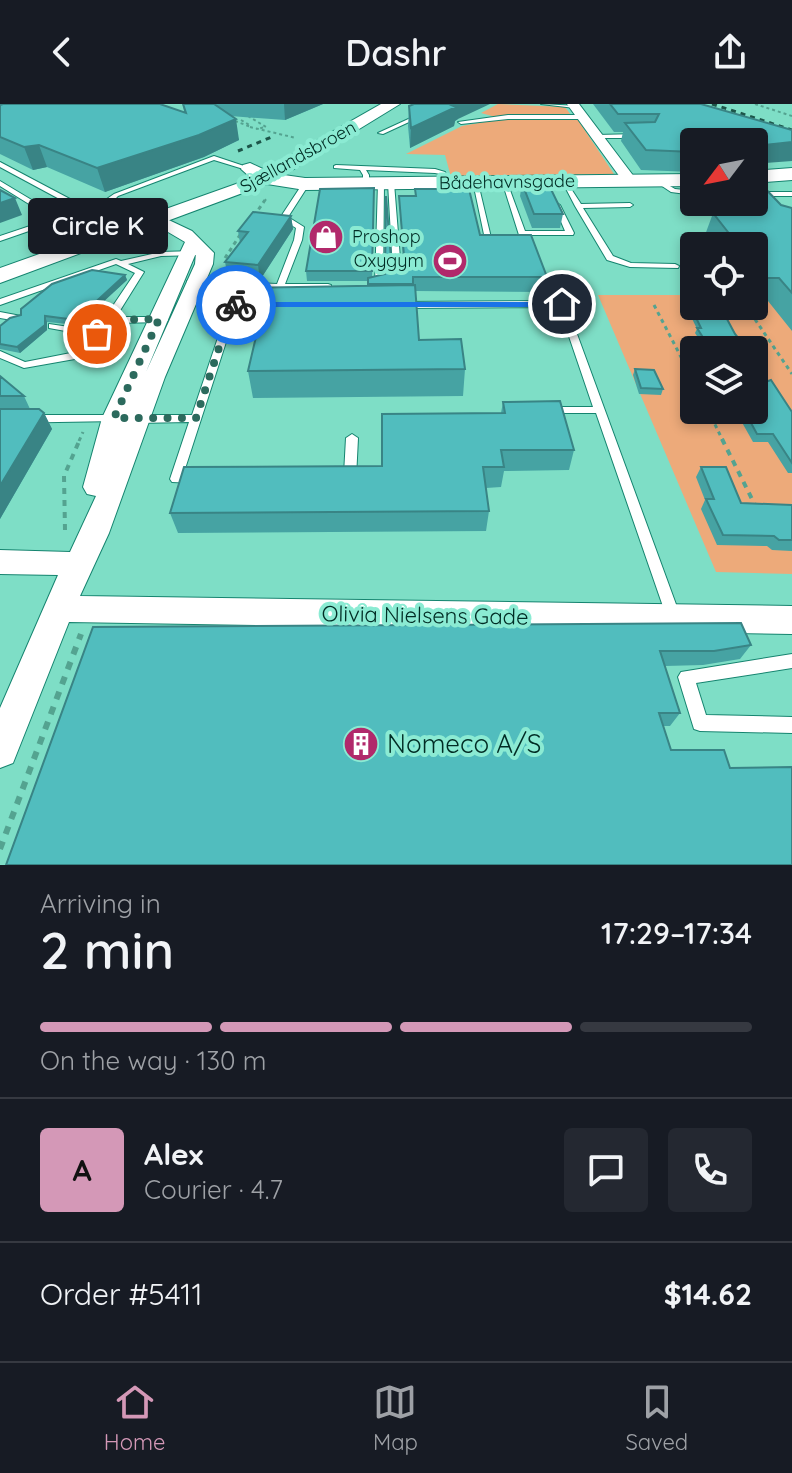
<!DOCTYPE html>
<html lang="en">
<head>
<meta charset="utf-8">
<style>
  body { margin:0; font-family:Quicksand,sans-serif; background:#242831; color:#f1f3f6; height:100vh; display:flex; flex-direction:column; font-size:30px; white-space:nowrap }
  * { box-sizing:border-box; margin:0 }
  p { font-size:26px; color:#9ea1a6 }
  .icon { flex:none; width:44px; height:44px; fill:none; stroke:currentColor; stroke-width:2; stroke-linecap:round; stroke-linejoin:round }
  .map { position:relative; height:761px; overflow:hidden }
  .details { display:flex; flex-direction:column; background:#171b24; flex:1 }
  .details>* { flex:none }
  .needle { width:52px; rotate:238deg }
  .controls { position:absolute; left:680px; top:24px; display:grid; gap:16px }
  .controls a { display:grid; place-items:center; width:88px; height:88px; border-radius:8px; background:#171b24; box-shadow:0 4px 12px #0003; font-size:40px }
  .pin { position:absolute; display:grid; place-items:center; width:68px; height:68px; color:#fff; margin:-34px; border:4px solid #fff; border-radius:50%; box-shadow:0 2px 8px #0007 }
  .courier { position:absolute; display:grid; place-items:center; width:80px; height:80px; margin:-40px; border:6px solid #1a73e8; border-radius:50%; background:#fff; color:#222; box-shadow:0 2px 10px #0007 }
  .bubble { position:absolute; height:56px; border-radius:8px; background:#171b24; box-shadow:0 4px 12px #0003; font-size:26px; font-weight:600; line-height:56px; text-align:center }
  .summary em { font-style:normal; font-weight:600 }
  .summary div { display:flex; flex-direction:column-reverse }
  .summary { display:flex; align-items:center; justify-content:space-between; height:136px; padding:0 40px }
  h1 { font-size:52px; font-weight:600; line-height:60px }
  .bar { display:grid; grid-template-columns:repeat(4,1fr); gap:12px 8px; align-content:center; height:96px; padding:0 40px }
  .bar i { height:10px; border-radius:6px; background:#363941 }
  .bar .selected { background:#d498b7 }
  .bar p { grid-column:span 4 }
  .line { display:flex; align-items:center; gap:20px; padding:0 40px; border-top:2px solid #363941 }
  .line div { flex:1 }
  .round { display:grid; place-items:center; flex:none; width:84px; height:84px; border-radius:8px; background:#242831 }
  header { display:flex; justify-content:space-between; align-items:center; height:104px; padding:0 40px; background:#171b24; font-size:36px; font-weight:600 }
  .tab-bar { display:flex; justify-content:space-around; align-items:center; height:112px; border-top:2px solid #363941; background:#171b24; font-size:22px; color:#9ea1a6 }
  .tab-bar a { display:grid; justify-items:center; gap:4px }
  .tab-bar .selected { color:#d498b7 }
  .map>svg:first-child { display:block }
  .green { fill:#edaa7a; fill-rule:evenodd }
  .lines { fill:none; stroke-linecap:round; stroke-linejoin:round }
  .lane-casing { stroke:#15846f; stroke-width:2 }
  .street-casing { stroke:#15846f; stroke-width:2 }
  .secondary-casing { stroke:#15846f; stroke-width:2 }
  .path-far3 { stroke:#54a390; stroke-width:2; stroke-dasharray:3 3; stroke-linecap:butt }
  .path-far2 { stroke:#54a390; stroke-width:3; stroke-dasharray:4 4; stroke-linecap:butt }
  .path-far1 { stroke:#54a390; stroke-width:4; stroke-dasharray:6 6; stroke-linecap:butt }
  .path { stroke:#54a390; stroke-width:6; stroke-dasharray:8 8; stroke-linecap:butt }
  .lane { fill:#fff; fill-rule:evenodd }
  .street { fill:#fff; fill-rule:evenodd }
  .secondary { fill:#fff; fill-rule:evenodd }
  .rail { stroke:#1d5549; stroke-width:3; stroke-dasharray:5 5; stroke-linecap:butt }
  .wall { fill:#46a3a3 }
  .shaded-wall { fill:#398485 }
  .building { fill:#51bdbe; stroke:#398485; stroke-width:2 }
  .route { fill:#1a73e8 }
  .done { stroke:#2c6a5d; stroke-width:8; stroke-dasharray:0 14.4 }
  .labels { text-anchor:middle; stroke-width:8; stroke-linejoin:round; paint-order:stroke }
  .far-street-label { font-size:18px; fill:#002c24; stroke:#8bebd3 }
  .far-poi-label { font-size:18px; fill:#002c24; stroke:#8bebd3; text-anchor:start }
  .street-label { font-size:22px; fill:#002c24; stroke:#8bebd3 }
  .near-poi-label { font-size:26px; fill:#002c24; stroke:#8bebd3; text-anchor:start }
</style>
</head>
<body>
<header><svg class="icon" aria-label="back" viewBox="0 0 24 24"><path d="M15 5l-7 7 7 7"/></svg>Dashr<svg class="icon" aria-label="share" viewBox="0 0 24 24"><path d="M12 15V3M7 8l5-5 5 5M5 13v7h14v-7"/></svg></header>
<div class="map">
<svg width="792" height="761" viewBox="0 0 792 761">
  <rect width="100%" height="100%" fill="#7edec6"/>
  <path class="green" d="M 498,0 L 565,3 L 571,11 L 492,12 L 481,9 Z
    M 495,16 L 578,16 L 614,70 L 451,73 L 445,51 L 406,50 L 462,22 Z
    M 598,191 L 694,191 L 694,202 L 754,202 L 754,191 L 792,191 L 792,470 L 716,468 ZM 694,246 L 754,246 L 754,306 L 694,306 Z"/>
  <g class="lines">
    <defs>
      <path id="lane" d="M 441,0 L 448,0 L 383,30 L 378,29 Z
        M 541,0 L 578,2 L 575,4 Z
        M 508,11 L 583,11 L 586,13 L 583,15 L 508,15 L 461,20 L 458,18 Z
        M 597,31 L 638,30 L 641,32 L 638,34 L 595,34 Z
        M 214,52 L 253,65 L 250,67 L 214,56 L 118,92 L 112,98 L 139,108 L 139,112 C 127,111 116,102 104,101 L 0,137 L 0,132 L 45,117 L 30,108 L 29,100 L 0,82 L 0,77 L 35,98 L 36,106 L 51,115 L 78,105 L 0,63 L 0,58 L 85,103 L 104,97 L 114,90 Z
        M 336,61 L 435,65 L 445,68 L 450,79 L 445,80 L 440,70 L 435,69 L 366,66 L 369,71 L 369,79 L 366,81 L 363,79 L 363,71 L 360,66 L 334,64 L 334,62 Z
        M 658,75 L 675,85 L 694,87 L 694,91 L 671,88 L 656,78 L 655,77 Z
        M 381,77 L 384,79 L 383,183 L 374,186 L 370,183 L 375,180 L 378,79 Z
        M 391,77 L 394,79 L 401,167 L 397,169 L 393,167 L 388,79 Z
        M 502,77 L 507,78 L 525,127 L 565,127 L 554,101 L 557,99 L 560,101 L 574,129 L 573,131 L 519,131 Z
        M 562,77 L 566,77 L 581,100 L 630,99 L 633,101 L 630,103 L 583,104 L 613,152 L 631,159 L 675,160 L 679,162 L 678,164 L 630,163 L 607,156 L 575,102 Z
        M 473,78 L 478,79 L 493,142 L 486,140 Z
        M 303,79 L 308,80 L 306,85 L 288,113 L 304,123 L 302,136 L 285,180 L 328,180 L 331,181 L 331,185 L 280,186 L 187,181 L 187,177 L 190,176 L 277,180 L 294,136 L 296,124 L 280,114 Z
        M 754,88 L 792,88 L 792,92 L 754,92 Z
        M 195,147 L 198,147 L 198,151 L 161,152 L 128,160 L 144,168 L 116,213 L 163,213 L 168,216 L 166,218 L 113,219 L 105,229 L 113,232 L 108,247 L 103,250 L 24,264 L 0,254 L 0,247 L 25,258 L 81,247 L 93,232 L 49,224 L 49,220 L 96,227 L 135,169 L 116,160 L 0,201 L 0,195 L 116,155 L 121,157 L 161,148 ZM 101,234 L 103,234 L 99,245 L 92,245 Z
        M 562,197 L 566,200 L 681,514 L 679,518 L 674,520 L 669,518 L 667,514 L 596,309 L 547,309 L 542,306 L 547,303 L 593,303 L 559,203 L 403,204 L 399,201 L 403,198 Z
        M 233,198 L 253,198 L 257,201 L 253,204 L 237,204 L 183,371 L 195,371 L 201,375 L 195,379 L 172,378 L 170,375 L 189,318 L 135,319 L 130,315 L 135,311 L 192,311 L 229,201 Z
        M 0,208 L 21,212 L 22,214 L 18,217 L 0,214 Z
        M 0,311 L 117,311 L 122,314 L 117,317 L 0,319 Z
        M 352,330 L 358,334 L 356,374 L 354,377 L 345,378 L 339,374 L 344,370 L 346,334 Z
        M 792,550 L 792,564 L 696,579 L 706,611 L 792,613 L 792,629 L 700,627 L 694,625 L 678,573 L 681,568 Z"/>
      <path id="street" d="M 567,0 L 579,0 L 635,74 L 635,80 L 625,80 Z
        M 156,110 L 192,127 L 214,149 L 213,160 L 165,273 L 109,429 L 80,492 L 792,502 L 792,530 L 69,518 L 13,659 L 0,664 L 0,604 L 58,471 L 0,470 L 0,446 L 70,448 L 96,392 L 87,390 L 83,383 L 102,314 L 185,138 L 151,118 L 151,112 ZM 196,149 L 195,160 L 146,268 Z"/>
      <path id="secondary" d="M 381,0 L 400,0 L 284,71 L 305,74 L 694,70 L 694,82 L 305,86 L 267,80 L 0,179 L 0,164 L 236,80 L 250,73 L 241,65 L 243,61 L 250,59 L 265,66 Z
        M 792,64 L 792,76 L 754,79 L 754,67 Z"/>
    </defs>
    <use href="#lane" class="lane-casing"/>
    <use href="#street" class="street-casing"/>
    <use href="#secondary" class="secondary-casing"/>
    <path class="path-far3" d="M 755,0 L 792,12
      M 248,12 L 266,23 L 256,25
      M 241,16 L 251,22
      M 235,17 L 251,23
      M 250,23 L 296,34"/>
    <path class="path-far2" d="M 254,112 L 265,96 L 262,93
      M 225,154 L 242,128
      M 654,201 L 694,278
      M 746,202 L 792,270
      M 685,301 L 694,302
      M 708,306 L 723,337
      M 79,337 L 83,328"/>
    <path class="path-far1" d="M 722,335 L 755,401
      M 65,426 L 64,372 L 80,335"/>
    <path class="path" d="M 0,745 L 81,530"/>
    <use href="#lane" class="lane"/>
    <use href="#street" class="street"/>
    <use href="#secondary" class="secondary"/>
    <path class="rail" d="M 712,0 L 792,26
      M 238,47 L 274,32"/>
  </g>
  <path class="wall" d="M 183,0 L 323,0 L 285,16 L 230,12 L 239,36 L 204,53 L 105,88 L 47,63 L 33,66 L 0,50 L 0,1 L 184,8 Z
    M 593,0 L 701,0 L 694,38 L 694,68 L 641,66 L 621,37 L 623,28 L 614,28 Z
    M 409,2 L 458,15 L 455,17 L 454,22 L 410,44 L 408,22 Z
    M 522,79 L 563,110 L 560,124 L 532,124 L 520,92 Z
    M 374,84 L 372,173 L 385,170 L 391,155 L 395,158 L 403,153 L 399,92 L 415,92 L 415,85 L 480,131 L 547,173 L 544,188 L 415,187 L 419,236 L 465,265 L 463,292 L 253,294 L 248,267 L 256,234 L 242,234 L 236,208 L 368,182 L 368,177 L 307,177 L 306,167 Z
    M 701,98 L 754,98 L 781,101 L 792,104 L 792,227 L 768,197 L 754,197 L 754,142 L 714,142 L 705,131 L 712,112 Z
    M 291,112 L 293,125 L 260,176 L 228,173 L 225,158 L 240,139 L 238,127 Z
    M 125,171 L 127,176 L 78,221 L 47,218 L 47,226 L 20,249 L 0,245 L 0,222 L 21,211 Z
    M 688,197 L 735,230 L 748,246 L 706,246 L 695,229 L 697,225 L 686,202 Z
    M 754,254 L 761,263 L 759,268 L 754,268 Z
    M 635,265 L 663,285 L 661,291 L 639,290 L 633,271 Z
    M 0,272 L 24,292 L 30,305 L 44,309 L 52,325 L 0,415 Z
    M 503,298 L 574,346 L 569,366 L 504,367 L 501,383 L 486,384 L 489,407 L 486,427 L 178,429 L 170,409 L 382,362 L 501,309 Z
    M 735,306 L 792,308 L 792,369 L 788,369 L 768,338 L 753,338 Z
    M 701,363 L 741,399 L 792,401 L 792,447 L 772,446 L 767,442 L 717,441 L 701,405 L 705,396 L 696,373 Z
    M 93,523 L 751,541 L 740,555 L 703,561 L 665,562 L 680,609 L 670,622 L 663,622 L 671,646 L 730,664 L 792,761 Z"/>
  <path class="shaded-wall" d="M 284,0 L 323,0 L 285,16 Z
    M 453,0 L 490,0 L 458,15 L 455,17 L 454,22 L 410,44 L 411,24 Z
    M 236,15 L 239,36 L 204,53 L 105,88 L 97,64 Z
    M 792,38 L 792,57 L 754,60 L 754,42 Z
    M 39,41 L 47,63 L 33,66 L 24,43 Z
    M 15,94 L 22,111 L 0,119 L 0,99 Z
    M 291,112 L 293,125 L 260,176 L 258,161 Z
    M 125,171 L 127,176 L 78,221 L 76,216 Z
    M 45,212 L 47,218 L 47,226 L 20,249 L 17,243 Z
    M 44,309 L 52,325 L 0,415 L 0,382 Z"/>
  <path class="building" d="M 3,0 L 160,0 L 186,9 L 183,0 L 214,0 L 236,15 L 199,31 L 97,64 L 39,41 L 24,43 L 0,33 L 0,1 Z
    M 414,0 L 453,0 L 451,1 L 456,3 L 411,24 L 409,2 Z
    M 610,0 L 701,0 L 792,26 L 792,38 L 754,42 L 754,38 L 694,38 L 694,48 L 646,46 L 625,19 L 655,18 L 659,10 L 618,10 Z
    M 754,73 L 781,101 L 792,104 L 792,189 L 779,174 L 764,174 L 754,161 L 754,142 L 739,142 L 713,109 L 735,109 L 725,98 L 754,98 Z
    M 522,79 L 548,79 L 563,110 L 534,110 Z
    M 374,84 L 372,167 L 306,167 L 320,85 Z
    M 415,85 L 469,85 L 480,131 L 531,131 L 547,173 L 413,173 L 413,180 L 368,180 L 368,174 L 385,170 L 386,92 L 391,155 L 395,158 L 404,152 L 399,92 L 416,92 Z
    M 0,86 L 15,94 L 0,99 Z
    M 253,108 L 291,112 L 258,161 L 225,158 L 248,128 L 238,127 Z
    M 92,166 L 125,171 L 76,216 L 45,212 L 45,221 L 17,243 L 0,240 L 0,222 L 10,214 L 21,211 L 21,205 L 52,180 Z
    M 415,181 L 419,236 L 461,235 L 465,265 L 248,267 L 262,207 L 236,208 L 244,184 Z
    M 688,197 L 694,197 L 694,202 L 720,202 L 735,230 L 748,246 L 711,246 L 697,224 L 701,224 Z
    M 754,254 L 761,263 L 754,263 Z
    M 635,265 L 654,266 L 663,285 L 641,284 Z
    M 0,272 L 24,292 L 0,292 Z
    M 771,276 L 792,308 L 792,359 L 773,330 L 757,330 L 744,306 L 754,306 L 754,282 Z
    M 560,297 L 574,346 L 501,346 L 504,363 L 483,363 L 489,407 L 170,409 L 184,363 L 382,362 L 382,310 L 505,309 L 503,298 Z
    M 0,305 L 39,305 L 44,309 L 0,382 Z
    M 701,363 L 726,363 L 741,399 L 792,401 L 792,436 L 779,436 L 774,432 L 723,431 L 706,395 L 714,395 Z
    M 741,519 L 751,541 L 714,547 L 660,547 L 680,609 L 659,609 L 671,646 L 724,646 L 730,664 L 792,663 L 792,761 L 6,761 L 93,523 Z"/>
  <path class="route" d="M 236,198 L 562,198 L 567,200 L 562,203 L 233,203 Z"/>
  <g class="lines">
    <path class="done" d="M 97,230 L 110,216 L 159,215 L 114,314 L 196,314 L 233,201 L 236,201"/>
  </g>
  <defs>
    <symbol id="shop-disc" viewBox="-11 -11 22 22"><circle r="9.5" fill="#b1296b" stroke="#8bebd3"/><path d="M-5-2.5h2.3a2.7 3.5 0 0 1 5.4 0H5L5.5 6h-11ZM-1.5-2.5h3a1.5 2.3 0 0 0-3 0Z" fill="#fff"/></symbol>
    <symbol id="stadium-disc" viewBox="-11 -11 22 22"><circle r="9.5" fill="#b1296b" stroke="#8bebd3"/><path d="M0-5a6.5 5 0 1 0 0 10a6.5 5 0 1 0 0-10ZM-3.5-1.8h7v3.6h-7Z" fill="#fff"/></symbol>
    <symbol id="building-disc" viewBox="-11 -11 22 22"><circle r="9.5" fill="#b1296b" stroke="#8bebd3"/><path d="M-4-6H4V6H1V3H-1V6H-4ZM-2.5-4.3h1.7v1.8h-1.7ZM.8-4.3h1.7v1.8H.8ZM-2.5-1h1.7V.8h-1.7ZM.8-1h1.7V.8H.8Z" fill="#fff"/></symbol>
  </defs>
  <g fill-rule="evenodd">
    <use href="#shop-disc" x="306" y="113" width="40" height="40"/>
    <use href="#stadium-disc" x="430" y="137" width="40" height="40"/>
    <use href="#building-disc" x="341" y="620" width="40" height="40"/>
  </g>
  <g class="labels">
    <g class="far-street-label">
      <text transform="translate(298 53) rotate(-29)" y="6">Sjællandsbroen</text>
      <text transform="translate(507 78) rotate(-1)" y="6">Bådehavnsgade</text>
    </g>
    <g class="far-poi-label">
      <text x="352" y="139">Proshop</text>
      <text x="424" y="163" text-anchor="end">Oxygym</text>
    </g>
    <g class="street-label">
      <text transform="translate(425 511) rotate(1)" y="8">Olivia Nielsens Gade</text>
    </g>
    <g class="near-poi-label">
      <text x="387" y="649">Nomeco A/S</text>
    </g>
  </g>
</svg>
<div class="controls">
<a><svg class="needle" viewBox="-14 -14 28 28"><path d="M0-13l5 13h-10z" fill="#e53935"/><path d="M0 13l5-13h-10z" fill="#9ea1a6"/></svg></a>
<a><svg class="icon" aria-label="locate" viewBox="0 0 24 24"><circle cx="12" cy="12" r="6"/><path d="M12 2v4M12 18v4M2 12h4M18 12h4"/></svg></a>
<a><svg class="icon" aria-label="layers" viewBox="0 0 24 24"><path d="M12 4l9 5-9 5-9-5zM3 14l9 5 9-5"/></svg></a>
</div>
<div class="pin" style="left:97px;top:230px;background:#ea580c"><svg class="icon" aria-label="bag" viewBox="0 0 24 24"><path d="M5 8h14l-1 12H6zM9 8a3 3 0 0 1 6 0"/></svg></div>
<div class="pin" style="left:562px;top:200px;background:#1f2937"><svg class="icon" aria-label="home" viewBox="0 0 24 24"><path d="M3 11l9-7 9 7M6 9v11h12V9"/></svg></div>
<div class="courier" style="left:236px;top:201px"><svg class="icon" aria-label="bike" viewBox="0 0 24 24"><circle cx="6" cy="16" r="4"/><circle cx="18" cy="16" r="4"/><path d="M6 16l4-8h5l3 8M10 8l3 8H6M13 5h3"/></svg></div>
<div class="bubble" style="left:28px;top:94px;width:140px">Circle K</div>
</div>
<section class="details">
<div class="summary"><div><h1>2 min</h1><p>Arriving in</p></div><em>17:29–17:34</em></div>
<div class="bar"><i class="selected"></i><i class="selected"></i><i class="selected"></i><i></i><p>On the way · 130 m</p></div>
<div class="line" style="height:144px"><b class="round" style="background:#d498b7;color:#111">A</b><div><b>Alex</b><p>Courier · 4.7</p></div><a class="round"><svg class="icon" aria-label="chat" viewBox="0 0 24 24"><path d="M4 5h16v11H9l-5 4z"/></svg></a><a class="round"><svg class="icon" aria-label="phone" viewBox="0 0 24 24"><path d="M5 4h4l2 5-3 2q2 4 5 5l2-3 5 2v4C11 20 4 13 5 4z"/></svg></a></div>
<div class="line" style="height:104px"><div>Order #5411</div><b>$14.62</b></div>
</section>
<nav class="tab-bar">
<a class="selected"><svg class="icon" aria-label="home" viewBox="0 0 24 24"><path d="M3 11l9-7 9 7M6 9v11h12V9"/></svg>Home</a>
<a><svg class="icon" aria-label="map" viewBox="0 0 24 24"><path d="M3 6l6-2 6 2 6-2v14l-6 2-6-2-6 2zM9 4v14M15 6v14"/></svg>Map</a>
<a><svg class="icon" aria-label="saved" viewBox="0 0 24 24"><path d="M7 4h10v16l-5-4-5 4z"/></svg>Saved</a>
</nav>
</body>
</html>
